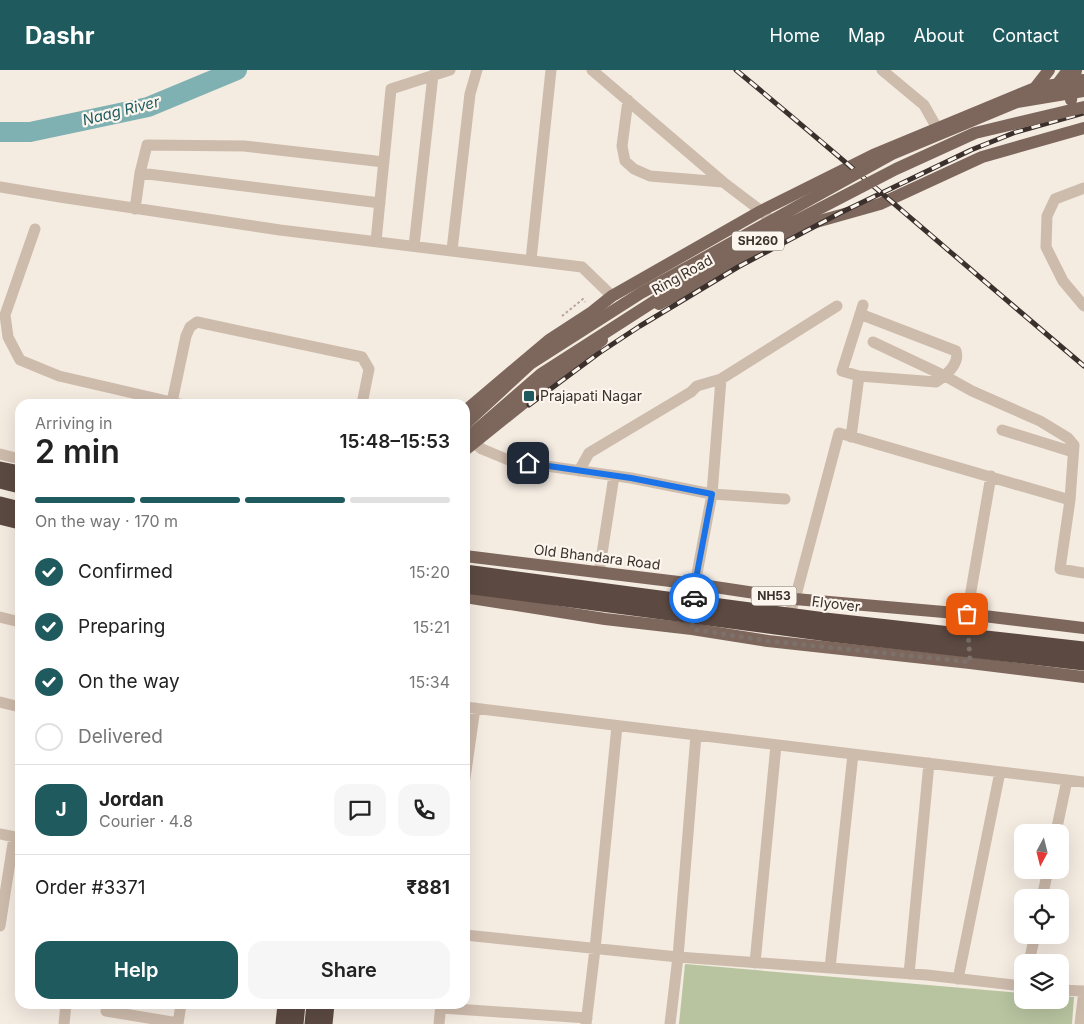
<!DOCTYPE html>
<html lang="en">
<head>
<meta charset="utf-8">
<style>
  body { margin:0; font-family:Inter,sans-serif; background:#f6f6f6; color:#222; height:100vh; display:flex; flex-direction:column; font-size:19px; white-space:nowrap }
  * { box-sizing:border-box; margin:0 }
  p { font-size:16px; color:#767676 }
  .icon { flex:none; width:28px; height:28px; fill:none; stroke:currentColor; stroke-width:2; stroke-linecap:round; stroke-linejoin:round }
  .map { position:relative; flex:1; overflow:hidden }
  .drawer { position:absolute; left:15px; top:329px; width:455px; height:610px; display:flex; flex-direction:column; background:#fff; border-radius:15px; box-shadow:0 5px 20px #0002 }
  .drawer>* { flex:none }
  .needle { width:32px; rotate:187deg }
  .tools { position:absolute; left:1014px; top:754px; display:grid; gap:10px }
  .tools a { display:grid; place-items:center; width:55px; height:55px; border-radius:10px; background:#fff; box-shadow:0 5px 20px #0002; font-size:25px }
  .pin { position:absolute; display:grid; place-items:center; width:42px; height:42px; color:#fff; margin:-21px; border-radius:10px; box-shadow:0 2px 8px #0006 }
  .courier { position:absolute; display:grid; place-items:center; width:50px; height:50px; margin:-25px; border:4px solid #1a73e8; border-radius:50%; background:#fff; color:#222; box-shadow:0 1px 6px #0007 }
  .headline em { font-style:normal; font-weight:600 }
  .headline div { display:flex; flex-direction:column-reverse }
  .headline { display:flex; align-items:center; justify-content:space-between; height:85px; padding:0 20px }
  h1 { font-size:32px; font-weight:600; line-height:38px }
  .bar { display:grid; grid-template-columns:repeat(4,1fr); gap:8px 5px; align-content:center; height:60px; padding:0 20px }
  .bar i { height:6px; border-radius:4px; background:#e0e0e0 }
  .bar .current { background:#1f5a5e }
  .bar p { grid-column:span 4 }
  .line { display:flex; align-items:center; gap:12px; padding:0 20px; border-top:1px solid #e0e0e0 }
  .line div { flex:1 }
  .round { display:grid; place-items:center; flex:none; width:52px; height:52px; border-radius:15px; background:#f6f6f6 }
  ol { padding:0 20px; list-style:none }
  li { display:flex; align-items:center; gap:15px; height:55px }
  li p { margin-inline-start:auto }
  li .icon { padding:5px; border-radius:50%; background:#1f5a5e; color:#fff; stroke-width:4 }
  li:last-child { color:#767676 }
  li i { width:28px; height:28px; border:2px solid #e0e0e0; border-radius:50% }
  .action { display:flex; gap:10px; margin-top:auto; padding:10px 20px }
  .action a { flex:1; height:58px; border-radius:15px; background:#1f5a5e; color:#fff; font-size:20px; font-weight:600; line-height:58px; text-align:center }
  .action a+a { background:#f6f6f6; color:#222 }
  header { display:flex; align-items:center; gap:30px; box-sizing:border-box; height:70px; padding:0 25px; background:#1f5a5e; color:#fff }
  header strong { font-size:24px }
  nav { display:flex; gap:28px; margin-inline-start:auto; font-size:18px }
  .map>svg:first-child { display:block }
  .green { fill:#b8c4a0 }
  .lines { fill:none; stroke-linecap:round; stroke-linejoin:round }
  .river { stroke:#7fb0b2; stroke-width:20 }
  .path { stroke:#b9a596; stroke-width:2; stroke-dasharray:2.5 2.5; stroke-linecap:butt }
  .minor { stroke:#cdbbac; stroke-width:11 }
  .major { stroke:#7d675c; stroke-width:12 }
  .highway { stroke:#5c4a42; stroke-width:15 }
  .rail-casing { stroke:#3b302b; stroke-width:5 }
  .rail { stroke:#fbf5ee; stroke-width:3; stroke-dasharray:9; stroke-linecap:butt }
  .major-bridge { stroke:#7d675c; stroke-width:12 }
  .highway-bridge { stroke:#5c4a42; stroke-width:15 }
  .done { stroke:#7c716b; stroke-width:5; stroke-dasharray:0 9 }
  .route { stroke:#1a73e8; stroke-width:6 }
  .poi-dot { fill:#1f5a5e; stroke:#fbf5ee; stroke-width:2 }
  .labels { text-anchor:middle; stroke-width:4.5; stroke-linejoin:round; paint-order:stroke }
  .shield { fill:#fbf5ee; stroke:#756b66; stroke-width:1 }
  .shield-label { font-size:12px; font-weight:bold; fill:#3b302b }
  .street-label { font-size:14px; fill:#3b302b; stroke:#fbf5ee }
  .poi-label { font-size:14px; fill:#3b302b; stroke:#fbf5ee; text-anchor:start }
  .water-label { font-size:15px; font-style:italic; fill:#1f5a5e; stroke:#fbf5ee }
</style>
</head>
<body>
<header>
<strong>Dashr</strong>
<nav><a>Home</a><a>Map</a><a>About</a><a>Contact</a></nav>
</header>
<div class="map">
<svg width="1084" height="954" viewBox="0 0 1084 954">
  <rect width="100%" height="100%" fill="#f4ebe1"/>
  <path class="green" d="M 685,894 L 1022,923 L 1022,930 L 1060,930 L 1060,926 L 1074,927 L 1072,954 L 679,954 Z"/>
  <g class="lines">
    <path class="river" d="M 0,62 L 30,62 L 148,37 L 237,0"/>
    <path class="path" d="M 562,246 L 583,229 L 585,232"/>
    <path class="minor" d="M 592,0 L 723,112 L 761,141 L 778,157
      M 882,0 L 924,35 L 937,58
      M 628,30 L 622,76 L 625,91 L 634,99 L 650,106 L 723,112
      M 140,103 L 147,75 L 244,76 L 384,92
      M 0,117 L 60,127 L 280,160 L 582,197 L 612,226
      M 1084,118 L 1055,129 L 1047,146 L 1046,177 L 1063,211 L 1084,236
      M 135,139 L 140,103 L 380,133
      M 35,159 L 5,245 L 8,267 L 20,290 L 59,306 L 180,334
      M 376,171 L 391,19 L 450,0
      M 414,176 L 433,5
      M 452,180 L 470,24 L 477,0
      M 531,190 L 551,0
      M 873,272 L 945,306 L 972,321 L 1040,351 L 1068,368 L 1074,375 L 1070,430
      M 859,306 L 936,312 C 945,306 960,294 956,281 L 860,244
      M 172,332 L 186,266 L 190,257 L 197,252 L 362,287 L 369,299 L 362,334
      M 1002,360 L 1073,382
      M 851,367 L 859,306 L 842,301 L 863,235
      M 474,373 L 482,379 L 511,391 L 631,408 L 712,424 L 785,429
      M 0,384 L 20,389
      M 579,401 L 589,383 L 691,322 L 697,316 L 721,309
      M 599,503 L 614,406
      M 693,540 L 695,514 L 712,424 L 721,309 L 837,236
      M 0,547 L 20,552
      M 789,551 L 789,544 L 795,529 L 839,363 L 1070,430 L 1060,499 L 1084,503
      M 969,573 L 967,544 L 991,406
      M 0,632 L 20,637
      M 465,637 L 1084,712
      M 465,708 L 475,638
      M 1056,762 L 1067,710
      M 0,764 L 20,768
      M 1042,828 L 1048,800
      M 0,856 L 14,767
      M 465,865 L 678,887 L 696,665
      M 1029,892 L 1035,865
      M 755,893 L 776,675
      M 830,898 L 853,684
      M 909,904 L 929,693
      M 958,909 L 1000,702
      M 1060,920 L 1084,921
      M 107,934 L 106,941 L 178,953
      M 441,938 L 587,948
      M 64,954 L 66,934
      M 178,954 L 181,934
      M 439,954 L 441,934
      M 586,954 L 595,879 L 617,656
      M 670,954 L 678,887 L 927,905 L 1022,916
      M 1080,954 L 1084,921"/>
    <path class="major" d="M 1035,18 L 1049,0
      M 659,234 L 787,164 L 816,152 L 880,134 L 982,87 L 1084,58
      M 465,341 L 549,270 L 592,242 L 612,226 L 761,141 L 873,85 L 1035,18 L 1084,10
      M 465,380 L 602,270
      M 465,486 L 695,514 L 795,529 L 967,544 L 1084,558
      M 465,527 L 605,549 L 692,559 L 768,571 L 970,593 L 1084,607"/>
    <path class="highway" d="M 0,399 L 20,403
      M 0,411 L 20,416
      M 0,434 L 20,439
      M 0,447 L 20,452
      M 283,954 L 285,934
      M 296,954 L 298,934
      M 312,954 L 314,934
      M 325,954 L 327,934"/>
    <defs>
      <path id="rail" d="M 736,0 C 853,97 968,198 1084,296
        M 529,335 L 599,283 L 640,256 L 738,197 L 840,143 L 971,80 L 1016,62 L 1084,43"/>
    </defs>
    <use href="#rail" class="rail-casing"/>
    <use href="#rail" class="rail"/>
    <path class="major-bridge" d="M 1042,28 L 1053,20 L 1068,0
      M 1071,30 L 1076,0
      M 465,354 L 530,294 L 641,223 L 892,84 L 1017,32 L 1084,21
      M 465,370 L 541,304 L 678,216 L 763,168 L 896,99 L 975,63 L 1084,37"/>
    <path class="highway-bridge" d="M 465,502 L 825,550 L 1084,579
      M 465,516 L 828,564 L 1084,593"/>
  </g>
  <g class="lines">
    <path class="done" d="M 694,528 L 692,559 L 768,571 L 970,592 L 967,544"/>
    <path class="route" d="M 528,393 L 631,408 L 712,424 L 695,514 L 694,528"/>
  </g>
  <rect class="poi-dot" x="523" y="320" width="12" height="12" rx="2.5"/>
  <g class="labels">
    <g class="shield">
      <rect x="732" y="161.5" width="52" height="19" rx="4"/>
      <rect x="751.5" y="516.5" width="45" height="19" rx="4"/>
    </g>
    <g class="shield-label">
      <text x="758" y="175">SH260</text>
      <text x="774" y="530">NH53</text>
    </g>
    <g class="street-label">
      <text transform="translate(682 205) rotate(-29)" y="5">Ring Road</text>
      <text transform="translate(597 487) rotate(7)" y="5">Old Bhandara Road</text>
      <text transform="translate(836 534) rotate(7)" y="5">Flyover</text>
    </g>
    <g class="poi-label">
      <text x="540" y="331">Prajapati Nagar</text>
    </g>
    <g class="water-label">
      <text transform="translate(121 41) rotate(-14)" y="5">Naag River</text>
    </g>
  </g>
</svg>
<div class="tools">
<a><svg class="needle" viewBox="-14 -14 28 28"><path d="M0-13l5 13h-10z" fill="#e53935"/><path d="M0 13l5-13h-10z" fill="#767676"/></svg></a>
<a><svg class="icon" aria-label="locate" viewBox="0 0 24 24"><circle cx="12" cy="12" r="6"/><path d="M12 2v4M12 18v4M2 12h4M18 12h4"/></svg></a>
<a><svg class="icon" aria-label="layers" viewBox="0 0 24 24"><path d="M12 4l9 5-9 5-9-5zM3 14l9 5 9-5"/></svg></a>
</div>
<div class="pin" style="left:967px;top:544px;background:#ea580c"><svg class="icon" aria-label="bag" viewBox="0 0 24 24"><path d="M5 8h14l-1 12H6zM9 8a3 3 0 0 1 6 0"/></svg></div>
<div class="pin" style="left:528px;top:393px;background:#1f2937"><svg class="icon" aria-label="home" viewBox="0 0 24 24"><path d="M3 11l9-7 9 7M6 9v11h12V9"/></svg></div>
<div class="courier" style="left:694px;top:528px"><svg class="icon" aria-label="car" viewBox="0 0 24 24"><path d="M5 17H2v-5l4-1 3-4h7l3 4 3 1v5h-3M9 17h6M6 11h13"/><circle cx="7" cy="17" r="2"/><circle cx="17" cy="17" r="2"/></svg></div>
<section class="drawer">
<div class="headline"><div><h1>2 min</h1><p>Arriving in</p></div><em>15:48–15:53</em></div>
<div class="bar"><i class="current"></i><i class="current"></i><i class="current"></i><i></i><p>On the way · 170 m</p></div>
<ol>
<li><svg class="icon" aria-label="check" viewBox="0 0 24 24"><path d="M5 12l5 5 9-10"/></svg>Confirmed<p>15:20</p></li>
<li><svg class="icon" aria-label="check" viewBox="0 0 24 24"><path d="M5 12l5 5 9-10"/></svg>Preparing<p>15:21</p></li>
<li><svg class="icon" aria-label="check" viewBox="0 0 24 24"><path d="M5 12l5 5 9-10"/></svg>On the way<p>15:34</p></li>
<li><i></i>Delivered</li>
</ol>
<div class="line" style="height:90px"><b class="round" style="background:#1f5a5e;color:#fff">J</b><div><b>Jordan</b><p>Courier · 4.8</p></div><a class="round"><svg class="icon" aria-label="chat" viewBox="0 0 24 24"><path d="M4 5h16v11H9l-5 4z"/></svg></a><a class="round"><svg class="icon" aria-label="phone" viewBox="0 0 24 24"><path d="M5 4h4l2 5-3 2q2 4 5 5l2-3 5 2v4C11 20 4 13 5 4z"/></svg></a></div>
<div class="line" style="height:65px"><div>Order #3371</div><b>₹881</b></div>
<div class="action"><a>Help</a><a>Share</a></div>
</section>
</div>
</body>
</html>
